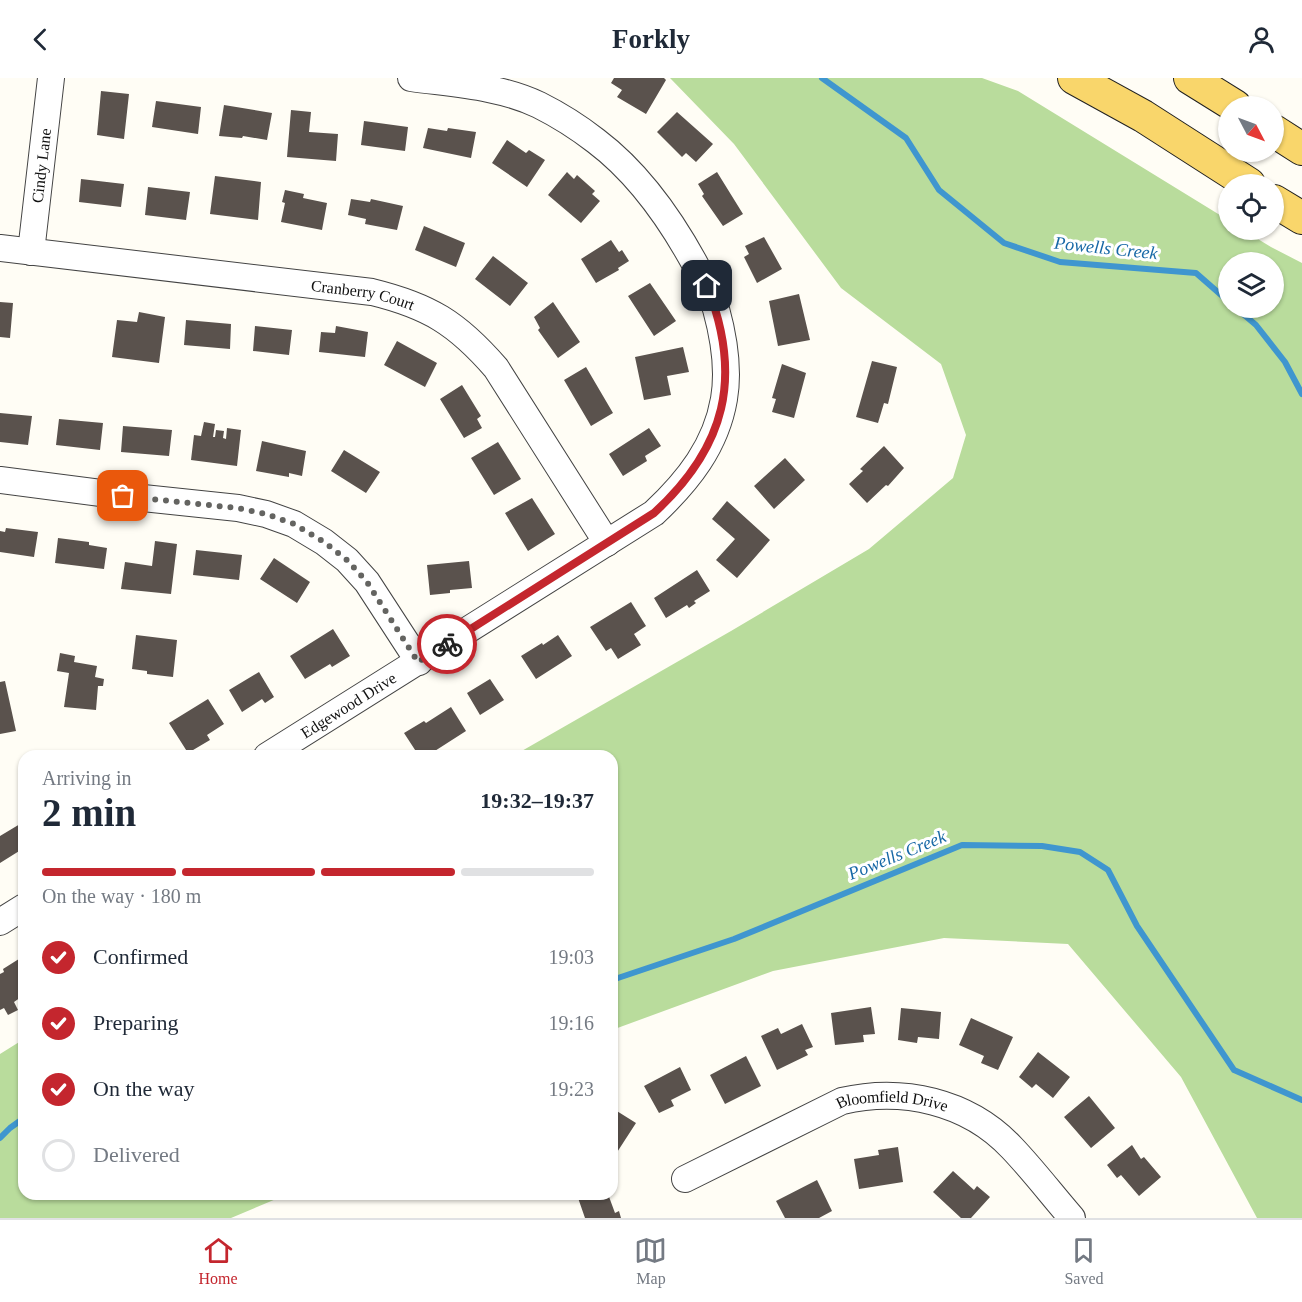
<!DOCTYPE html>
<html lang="en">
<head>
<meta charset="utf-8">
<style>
  body { margin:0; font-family:"Times New Roman",serif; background:#f6f6f7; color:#1f2937; height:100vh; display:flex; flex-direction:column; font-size:22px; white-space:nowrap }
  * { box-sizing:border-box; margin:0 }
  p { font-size:20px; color:#747a83 }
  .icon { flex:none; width:33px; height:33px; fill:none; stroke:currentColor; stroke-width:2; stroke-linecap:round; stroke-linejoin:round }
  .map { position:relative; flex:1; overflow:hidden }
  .side { position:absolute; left:18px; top:672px; width:600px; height:450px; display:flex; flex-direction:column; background:#fff; border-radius:18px; box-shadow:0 2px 4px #0004 }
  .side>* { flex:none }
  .needle { width:39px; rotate:131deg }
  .buttons { position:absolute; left:1218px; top:18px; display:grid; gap:12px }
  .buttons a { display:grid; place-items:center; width:66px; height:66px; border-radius:50%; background:#fff; box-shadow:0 2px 4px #0004; font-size:30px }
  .pin { position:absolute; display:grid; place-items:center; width:51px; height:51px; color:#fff; margin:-26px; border-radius:12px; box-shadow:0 3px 9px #0006 }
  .courier { position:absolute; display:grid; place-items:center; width:60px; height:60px; margin:-30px; border:4px solid #c4262e; border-radius:50%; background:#fff; color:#222; box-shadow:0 2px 8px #0007 }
  .overview em { font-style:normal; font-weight:700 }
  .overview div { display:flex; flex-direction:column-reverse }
  .overview { display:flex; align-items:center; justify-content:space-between; height:102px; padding:0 24px }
  h1 { font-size:39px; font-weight:700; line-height:45px }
  .bar { display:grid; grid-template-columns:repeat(4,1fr); gap:9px 6px; align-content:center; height:72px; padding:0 24px }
  .bar i { height:8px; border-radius:4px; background:#e0e1e3 }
  .bar .on { background:#c4262e }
  .bar p { grid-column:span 4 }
  ol { padding:0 24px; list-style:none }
  li { display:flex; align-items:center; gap:18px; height:66px }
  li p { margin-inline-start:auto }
  li .icon { padding:6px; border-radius:50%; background:#c4262e; color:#fff; stroke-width:4 }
  li:last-child { color:#747a83 }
  li i { width:33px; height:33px; border:3px solid #e0e1e3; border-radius:50% }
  header { display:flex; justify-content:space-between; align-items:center; height:78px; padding:0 24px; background:#fff; font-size:27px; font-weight:700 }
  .tabs { display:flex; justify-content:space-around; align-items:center; height:84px; border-top:2px solid #e0e1e3; background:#fff; font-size:16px; color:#747a83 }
  .tabs a { display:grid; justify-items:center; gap:3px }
  .tabs .on { color:#c4262e }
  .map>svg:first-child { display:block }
  .forest { fill:#b9dc9c; fill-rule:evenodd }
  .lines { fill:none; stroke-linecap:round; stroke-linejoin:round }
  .stream { stroke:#3f96cf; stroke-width:6 }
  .building { fill:#5a524d }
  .minor-casing { stroke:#444; stroke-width:28 }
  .major-casing { stroke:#222; stroke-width:34 }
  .minor { stroke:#fff; stroke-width:26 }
  .major { stroke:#f9d66b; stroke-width:32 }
  .done { stroke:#646461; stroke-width:6; stroke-dasharray:0 10.8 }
  .route { stroke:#c4262e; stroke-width:8 }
  .labels { text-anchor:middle; stroke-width:6; stroke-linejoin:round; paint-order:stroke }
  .street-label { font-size:16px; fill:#111; stroke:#fff }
  .water-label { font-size:18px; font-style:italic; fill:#1768a6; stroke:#fff }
</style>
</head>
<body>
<header><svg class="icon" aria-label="back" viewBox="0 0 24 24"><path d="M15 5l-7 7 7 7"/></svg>Forkly<svg class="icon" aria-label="person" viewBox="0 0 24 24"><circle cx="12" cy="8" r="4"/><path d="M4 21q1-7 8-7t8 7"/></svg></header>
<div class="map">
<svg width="1302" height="1140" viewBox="0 0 1302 1140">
  <rect width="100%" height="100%" fill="#fffdf5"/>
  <path class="forest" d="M 670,0 L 982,0 L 1018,13 L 1228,142 L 1228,152 L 1243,152 L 1271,169 L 1302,185 L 1302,1140 L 1257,1140 L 1181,999 L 1068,866 L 944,860 L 773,893 L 612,952 L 612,678 L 513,678 L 731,553 L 869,471 L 953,400 L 966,357 L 941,286 L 841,210 L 734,66 ZM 1228,184 L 1274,184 L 1274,230 L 1228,230 Z
    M 24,961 L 24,1116 L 288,1116 L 231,1140 L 0,1140 L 0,976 Z"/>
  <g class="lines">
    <path class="stream" d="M 822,0 L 906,60 L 939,112 L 1004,165 L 1060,184 L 1196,195 L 1228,223
      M 1236,230 L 1256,247 L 1285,284 L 1302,316
      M 612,902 L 734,861 L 962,767 L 1042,768 L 1080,774 L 1108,792 L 1137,848 L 1234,992 L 1302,1022
      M 0,1060 L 10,1050 L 24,1040"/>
  </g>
  <path class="building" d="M 614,0 L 664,0 L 666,2 L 646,36 L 617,19 L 622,12 L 611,5 Z
    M 101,13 L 129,16 L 124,61 L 97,57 Z
    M 156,23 L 201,29 L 198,56 L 152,49 Z
    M 224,27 L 272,35 L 267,62 L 243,58 L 242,60 L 219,58 Z
    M 291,32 L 311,34 L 309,54 L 338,56 L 336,83 L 287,79 Z
    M 677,34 L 713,66 L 696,84 L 686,75 L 682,79 L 657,54 Z
    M 364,43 L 408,49 L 405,73 L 361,67 Z
    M 428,50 L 447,53 L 448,50 L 476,54 L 471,80 L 423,70 Z
    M 507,62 L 526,75 L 529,72 L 545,82 L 527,109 L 492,85 Z
    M 567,94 L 574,101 L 577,97 L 595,113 L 592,116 L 600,123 L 581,145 L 548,117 Z
    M 717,94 L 743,136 L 723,148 L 702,118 L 704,116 L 698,106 Z
    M 215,98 L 261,104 L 258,142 L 210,136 Z
    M 81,101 L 124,106 L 121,129 L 79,124 Z
    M 148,109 L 190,114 L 186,142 L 145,137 Z
    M 285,112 L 304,116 L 303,120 L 327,125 L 322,152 L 281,144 L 285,125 L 282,124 Z
    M 351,121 L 370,124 L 371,121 L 403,128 L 397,152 L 365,146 L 366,141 L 348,137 Z
    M 424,148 L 465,165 L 456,189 L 415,172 Z
    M 764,159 L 782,191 L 757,205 L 744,179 L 749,176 L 745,168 Z
    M 611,162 L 619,174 L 622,172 L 629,183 L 618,190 L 619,192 L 596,205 L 581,181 Z
    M 493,178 L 528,205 L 510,228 L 475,201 Z
    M 650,205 L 676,243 L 654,258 L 628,218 Z
    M 799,216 L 810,262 L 778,268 L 769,223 Z
    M 0,224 L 13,225 L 10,260 L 0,259 Z
    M 553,224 L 580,264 L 558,280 L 538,252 L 540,250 L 534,239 Z
    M 139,234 L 165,239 L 159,285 L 112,279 L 117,242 L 137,244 Z
    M 186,242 L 231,246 L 230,271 L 184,267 Z
    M 255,248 L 292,252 L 289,277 L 253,273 Z
    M 336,248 L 368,254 L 365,279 L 319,274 L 321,254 L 335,255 Z
    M 397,263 L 437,285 L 425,309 L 384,287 Z
    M 683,269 L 689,294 L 667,298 L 671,317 L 644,322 L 635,279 Z
    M 872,283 L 897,289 L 888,326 L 884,325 L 878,345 L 856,339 Z
    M 782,286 L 806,295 L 794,340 L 772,334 L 776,321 L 772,320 Z
    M 586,289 L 613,335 L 591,348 L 564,302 Z
    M 462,307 L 481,338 L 477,341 L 482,350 L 464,360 L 440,321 Z
    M 0,335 L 32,338 L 28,367 L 0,364 Z
    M 59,341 L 103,345 L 100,372 L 56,367 Z
    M 204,344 L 215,346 L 213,359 L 215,359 L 216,352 L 224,353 L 223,360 L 226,361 L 227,350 L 241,352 L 237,388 L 191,382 L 194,357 L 201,358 Z
    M 123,348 L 172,352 L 169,378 L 121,374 Z
    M 649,350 L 661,368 L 645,378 L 647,383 L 623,398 L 609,376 Z
    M 262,363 L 306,373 L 302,398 L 289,395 L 289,399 L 256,393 Z
    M 498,364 L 521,401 L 494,417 L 471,380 Z
    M 884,368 L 904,390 L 888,408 L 886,407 L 867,425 L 849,406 L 863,393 L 860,391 Z
    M 344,372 L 380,394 L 366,415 L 331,393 Z
    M 785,380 L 805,402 L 774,431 L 754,408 Z
    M 532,420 L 555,456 L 528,473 L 505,435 Z
    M 727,423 L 770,462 L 737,500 L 716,482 L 735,461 L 712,441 Z
    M 6,450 L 38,454 L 34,479 L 0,474 L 0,453 L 5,454 Z
    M 58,460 L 89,464 L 89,467 L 107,470 L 104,491 L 55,485 Z
    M 155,463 L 177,466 L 171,516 L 121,511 L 125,484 L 152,488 Z
    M 196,472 L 242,477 L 239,502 L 193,497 Z
    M 274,480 L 310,504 L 297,525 L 260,501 Z
    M 469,483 L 472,510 L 450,512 L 450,515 L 430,517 L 427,487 Z
    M 697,492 L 710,513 L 694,523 L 696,525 L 689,530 L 687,527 L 666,540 L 654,520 Z
    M 631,524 L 646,548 L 634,556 L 641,567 L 618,581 L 611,570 L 606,573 L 590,549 Z
    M 333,551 L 350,578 L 332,589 L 330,586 L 305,601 L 290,578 Z
    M 136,557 L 177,562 L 173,599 L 147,596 L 147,593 L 132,591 Z
    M 558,557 L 572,578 L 536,601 L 521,578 L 542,565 L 543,567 Z
    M 60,575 L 75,578 L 74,584 L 97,588 L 95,599 L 104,601 L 103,608 L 98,608 L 96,632 L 64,629 L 69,595 L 57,593 Z
    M 259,594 L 274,619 L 265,625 L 262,621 L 242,634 L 229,612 Z
    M 490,601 L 504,622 L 480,637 L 467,615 Z
    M 5,603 L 16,653 L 0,656 L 0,604 Z
    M 208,621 L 224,646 L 207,657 L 210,662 L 188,675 L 169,645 Z
    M 451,629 L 466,653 L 427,678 L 419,678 L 404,655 L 424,643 L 426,645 Z
    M 20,746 L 24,753 L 24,770 L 0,785 L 0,758 Z
    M 22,879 L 24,882 L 24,917 L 14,924 L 18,932 L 8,937 L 4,930 L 0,932 L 0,896 L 4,894 L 3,891 Z
    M 871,929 L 875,956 L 863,957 L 864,964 L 835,967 L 831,935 Z
    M 901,930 L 941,934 L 939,961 L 918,959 L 917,965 L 898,962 Z
    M 971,940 L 1013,959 L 998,992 L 981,985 L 984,978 L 959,967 Z
    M 802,946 L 813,969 L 805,972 L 808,977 L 777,992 L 761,958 L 778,950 L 781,956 Z
    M 1038,974 L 1070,999 L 1053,1020 L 1036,1006 L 1032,1010 L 1019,999 Z
    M 746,978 L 761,1008 L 725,1026 L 710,997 Z
    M 680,989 L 691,1012 L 671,1022 L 674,1028 L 659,1035 L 644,1008 Z
    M 1089,1018 L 1115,1050 L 1091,1070 L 1064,1039 Z
    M 612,1030 L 636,1045 L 612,1082 Z
    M 1132,1067 L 1141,1081 L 1144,1079 L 1161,1099 L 1139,1118 L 1121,1097 L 1117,1100 L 1107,1087 Z
    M 898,1069 L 903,1104 L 859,1111 L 854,1081 L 879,1077 L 878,1072 Z
    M 953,1093 L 974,1112 L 977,1108 L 990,1119 L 971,1140 L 961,1140 L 933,1114 Z
    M 817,1102 L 832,1133 L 819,1140 L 785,1140 L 776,1123 Z
    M 579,1116 L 608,1116 L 615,1135 L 619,1133 L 621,1140 L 585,1140 L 577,1117 Z"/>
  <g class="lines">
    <defs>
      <g id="minor">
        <path id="s1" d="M 0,170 L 372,214 C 429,228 457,245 496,290 L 607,465"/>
        <path id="s2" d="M 31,174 L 51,0"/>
        <path d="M 0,402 L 124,418 L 238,430 L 266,436 L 294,446 L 324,464 L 347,482 L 367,504 L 419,584"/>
        <path id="s3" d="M 267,678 L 654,435 C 688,403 716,368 724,321 C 729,292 724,260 716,231 C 711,215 703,201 695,186 C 671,142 637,94 596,63 C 578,49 559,37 539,27 C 499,8 454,6 411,0"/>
        <path d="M 0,844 L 24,829"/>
        <path id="s4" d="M 685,1101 L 842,1023 C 902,1009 968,1023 1012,1070 C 1033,1092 1052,1117 1072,1140"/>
      </g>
      <path id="major" d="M 1074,0 L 1143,38 L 1249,106
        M 1190,0 L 1235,28
        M 1274,53 L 1302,71
        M 1274,123 L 1302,140"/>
    </defs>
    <use href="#minor" class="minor-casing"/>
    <use href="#major" class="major-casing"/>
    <use href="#minor" class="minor"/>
    <use href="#major" class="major"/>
  </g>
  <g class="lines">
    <path class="done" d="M 123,418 L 237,430 L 266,436 L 294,446 L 324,464 L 347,482 L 367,504 L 418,584 L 447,566"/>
    <path class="route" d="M 447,566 L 654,435 C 726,369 743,299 707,208"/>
  </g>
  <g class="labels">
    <g class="street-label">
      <text dy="6" stroke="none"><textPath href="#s2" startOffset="87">Cindy Lane</textPath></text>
      <text dy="6" stroke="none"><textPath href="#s1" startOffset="366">Cranberry Court</textPath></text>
      <text dy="6" stroke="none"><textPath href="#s3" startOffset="96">Edgewood Drive</textPath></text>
      <text dy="6" stroke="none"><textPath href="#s4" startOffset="226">Bloomfield Drive</textPath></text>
    </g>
    <g class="water-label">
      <text transform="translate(1106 170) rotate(6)" y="6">Powells Creek</text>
      <text transform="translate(897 777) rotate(-22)" y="6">Powells Creek</text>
    </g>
  </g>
</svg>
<div class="buttons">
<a><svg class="needle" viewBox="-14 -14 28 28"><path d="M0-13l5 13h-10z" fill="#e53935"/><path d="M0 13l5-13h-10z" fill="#747a83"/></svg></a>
<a><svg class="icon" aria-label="locate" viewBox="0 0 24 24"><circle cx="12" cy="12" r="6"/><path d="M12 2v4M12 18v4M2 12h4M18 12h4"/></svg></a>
<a><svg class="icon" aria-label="layers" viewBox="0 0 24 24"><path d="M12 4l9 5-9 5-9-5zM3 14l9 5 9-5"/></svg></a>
</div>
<div class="pin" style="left:123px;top:418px;background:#ea580c"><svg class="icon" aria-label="bag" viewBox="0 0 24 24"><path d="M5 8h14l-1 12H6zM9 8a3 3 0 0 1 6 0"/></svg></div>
<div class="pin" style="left:707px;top:208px;background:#1f2937"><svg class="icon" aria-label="home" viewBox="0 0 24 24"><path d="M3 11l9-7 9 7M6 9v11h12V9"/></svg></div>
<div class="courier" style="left:447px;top:566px"><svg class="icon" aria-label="bike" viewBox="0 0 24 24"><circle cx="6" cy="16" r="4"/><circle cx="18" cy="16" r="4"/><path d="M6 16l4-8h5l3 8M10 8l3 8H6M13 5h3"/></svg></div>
<section class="side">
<div class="overview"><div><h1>2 min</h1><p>Arriving in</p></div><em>19:32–19:37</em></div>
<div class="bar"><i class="on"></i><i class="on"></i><i class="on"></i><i></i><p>On the way · 180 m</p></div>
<ol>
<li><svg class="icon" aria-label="check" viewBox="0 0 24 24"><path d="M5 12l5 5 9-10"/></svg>Confirmed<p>19:03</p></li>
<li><svg class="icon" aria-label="check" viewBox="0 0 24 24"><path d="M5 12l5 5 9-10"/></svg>Preparing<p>19:16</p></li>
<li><svg class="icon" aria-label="check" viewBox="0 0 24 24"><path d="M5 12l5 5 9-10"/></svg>On the way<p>19:23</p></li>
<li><i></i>Delivered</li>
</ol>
</section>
</div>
<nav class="tabs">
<a class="on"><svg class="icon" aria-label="home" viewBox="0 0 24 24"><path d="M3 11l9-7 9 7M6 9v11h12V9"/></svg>Home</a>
<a><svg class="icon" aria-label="map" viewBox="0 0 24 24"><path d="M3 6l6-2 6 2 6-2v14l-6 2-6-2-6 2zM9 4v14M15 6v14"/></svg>Map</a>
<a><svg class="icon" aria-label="saved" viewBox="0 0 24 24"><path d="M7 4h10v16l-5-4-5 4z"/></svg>Saved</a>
</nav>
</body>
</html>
